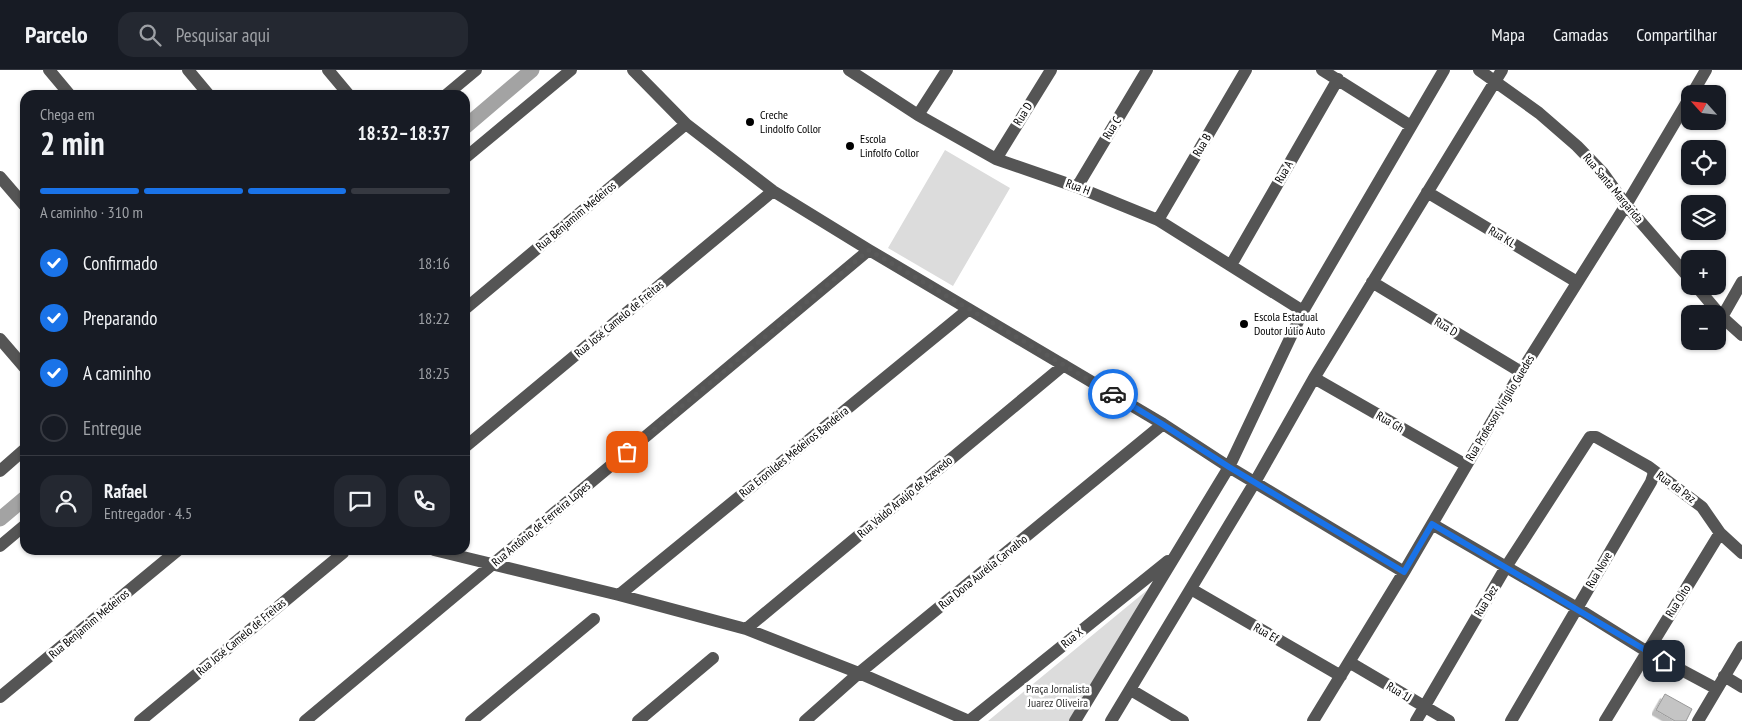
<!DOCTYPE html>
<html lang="pt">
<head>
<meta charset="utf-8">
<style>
  body { margin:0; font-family:"PT Sans Narrow",sans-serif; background:#242831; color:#f1f3f6; height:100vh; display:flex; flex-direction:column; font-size:19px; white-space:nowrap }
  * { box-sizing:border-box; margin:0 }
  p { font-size:16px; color:#9ea1a6 }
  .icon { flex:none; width:28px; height:28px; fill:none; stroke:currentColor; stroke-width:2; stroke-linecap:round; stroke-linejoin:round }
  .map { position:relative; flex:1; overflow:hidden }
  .sheet { position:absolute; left:20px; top:20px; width:450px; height:465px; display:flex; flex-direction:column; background:#171b24; border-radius:15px; box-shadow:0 1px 4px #0004 }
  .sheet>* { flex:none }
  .needle { width:32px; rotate:297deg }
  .fabs { position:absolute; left:1681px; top:15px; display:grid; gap:10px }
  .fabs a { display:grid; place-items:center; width:45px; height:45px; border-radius:10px; background:#171b24; box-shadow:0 1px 4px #0004; font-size:25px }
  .pin { position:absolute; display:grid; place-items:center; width:42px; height:42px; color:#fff; margin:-21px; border-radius:10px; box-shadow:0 2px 8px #0006 }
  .courier { position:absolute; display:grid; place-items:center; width:50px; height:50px; margin:-25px; border:4px solid #1a73e8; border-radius:50%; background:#fff; color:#222; box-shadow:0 1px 6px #0007 }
  .summary em { font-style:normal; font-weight:700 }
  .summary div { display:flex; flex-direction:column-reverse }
  .summary { display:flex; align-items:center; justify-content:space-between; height:85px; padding:0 20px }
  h1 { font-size:32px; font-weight:700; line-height:38px }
  .bar { display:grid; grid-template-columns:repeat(4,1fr); gap:8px 5px; align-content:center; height:60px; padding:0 20px }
  .bar i { height:6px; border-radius:4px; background:#363941 }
  .bar .on { background:#1a73e8 }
  .bar p { grid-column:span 4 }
  .line { display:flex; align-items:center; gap:12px; padding:0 20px; border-top:1px solid #363941 }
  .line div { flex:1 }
  .round { display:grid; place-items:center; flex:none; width:52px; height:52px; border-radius:15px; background:#242831 }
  ol { padding:0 20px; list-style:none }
  li { display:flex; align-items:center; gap:15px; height:55px }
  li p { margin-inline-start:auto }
  li .icon { padding:5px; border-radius:50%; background:#1a73e8; color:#fff; stroke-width:4 }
  li:last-child { color:#9ea1a6 }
  li i { width:28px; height:28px; border:2px solid #363941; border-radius:50% }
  header { display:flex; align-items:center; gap:30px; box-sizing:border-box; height:70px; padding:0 25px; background:#171b24; border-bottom:1px solid #363941 }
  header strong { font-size:24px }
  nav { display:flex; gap:28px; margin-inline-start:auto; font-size:18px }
  .search { width:350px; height:45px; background:#242831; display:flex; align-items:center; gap:12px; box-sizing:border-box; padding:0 18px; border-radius:15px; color:#9ea1a6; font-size:19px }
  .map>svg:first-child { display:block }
  .green { fill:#dcdcdc }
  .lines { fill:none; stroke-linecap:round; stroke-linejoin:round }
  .canal { stroke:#a3a3a3; stroke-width:15 }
  .building { fill:#c4c4c4; stroke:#999; filter:url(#shadow) }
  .minor { stroke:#555; stroke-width:12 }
  .done { stroke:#595959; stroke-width:5; stroke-dasharray:0 9 }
  .route { stroke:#1a73e8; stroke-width:6 }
  .poi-dot { fill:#000; stroke:#fff; stroke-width:2 }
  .labels { text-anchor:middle; stroke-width:5; stroke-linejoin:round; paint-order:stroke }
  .street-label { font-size:12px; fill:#000; stroke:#fff }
  .poi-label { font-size:12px; fill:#000; stroke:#fff; text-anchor:start }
  .park-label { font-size:12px; fill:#333; stroke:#fff }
</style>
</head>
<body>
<header>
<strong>Parcelo</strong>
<div class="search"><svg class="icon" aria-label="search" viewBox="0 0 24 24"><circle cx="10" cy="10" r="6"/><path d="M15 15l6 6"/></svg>Pesquisar aqui</div>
<nav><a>Mapa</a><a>Camadas</a><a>Compartilhar</a></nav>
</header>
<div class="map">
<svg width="1742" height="651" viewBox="0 0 1742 651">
  <defs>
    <filter id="shadow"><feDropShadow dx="-4.5" dy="4.5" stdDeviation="0" flood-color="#0004"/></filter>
  </defs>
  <rect width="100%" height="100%" fill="#fff"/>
  <path class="green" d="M 945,80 L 1010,118 L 953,216 L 888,178 Z
    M 1157,512 L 1072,651 L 988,651 Z"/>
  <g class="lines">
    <path class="canal" d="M 465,57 L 532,0
      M 0,449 L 25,428"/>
  </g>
  <path class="building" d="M 1665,624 L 1692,639 L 1686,651 L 1675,651 L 1656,640 Z"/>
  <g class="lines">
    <path class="minor" d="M 49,0 L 70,25
      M 188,0 L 209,25
      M 328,0 L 349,25
      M 633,0 L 686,54 L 773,121 L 869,180 L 1163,354 L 1229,397 L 1404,502
      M 849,0 L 918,45 L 996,89 L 1077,117 L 1158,150 L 1303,241
      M 1322,0 L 1411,56
      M 1479,0 L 1539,43 L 1577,76 L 1603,103 L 1626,135 L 1690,209
      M 1692,24 L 1706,0
      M 446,25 L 476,0
      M 918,45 L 947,0
      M 465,88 L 571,0
      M 996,89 L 1051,0
      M 0,107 L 25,136
      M 1077,117 L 1147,0
      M 1427,122 L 1577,212
      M 1158,150 L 1246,0
      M 1231,195 L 1338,9
      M 1372,212 L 1521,302
      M 1696,216 L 1722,247 L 1742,265
      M 465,239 L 686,54
      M 1722,247 L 1742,212
      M 0,269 L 25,298
      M 1314,308 L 1466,395
      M 465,377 L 773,121
      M 0,401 L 25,379
      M 1432,454 L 1577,538 L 1646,581 L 1717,619
      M 0,476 L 25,455
      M 434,480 L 619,525 L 746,559 L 859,603 L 969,651
      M 1191,519 L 1341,606
      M 619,525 L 969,239
      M 746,559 L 1064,295
      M 1349,592 L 1449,651
      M 1724,606 L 1742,617
      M 1131,620 L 1183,651
      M 0,627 L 178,480
      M 140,651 L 343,483
      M 305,651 L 869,180
      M 471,651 L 594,549
      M 638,651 L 713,588
      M 805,651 L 859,603 L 1163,354
      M 969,651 L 1168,491
      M 1075,651 L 1229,397 L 1303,241 L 1444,0
      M 1111,651 L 1255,412 L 1314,308 L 1502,0
      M 1313,651 L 1404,502 L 1521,302 L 1626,135 L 1690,27
      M 1416,651 L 1506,497 L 1590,367 L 1596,367 L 1649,397 L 1702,437 L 1720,463 L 1742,483
      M 1511,651 L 1651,412 L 1654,403 L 1652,400
      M 1605,651 L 1720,463
      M 1698,651 L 1742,577"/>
  </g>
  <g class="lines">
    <path class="done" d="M 627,382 L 869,180 L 1113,324"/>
    <path class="route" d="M 1113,324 L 1162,354 L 1229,397 L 1404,502 L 1432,454 L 1664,591"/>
  </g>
  <g class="poi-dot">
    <circle cx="750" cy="52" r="5"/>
    <circle cx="850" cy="76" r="5"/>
    <circle cx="1244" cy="254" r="5"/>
  </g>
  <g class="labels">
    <g class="street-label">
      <text transform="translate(1023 44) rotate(-58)" y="4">Rua D</text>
      <text transform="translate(1112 58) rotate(-59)" y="4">Rua C</text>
      <text transform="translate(1202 75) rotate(-60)" y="4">Rua B</text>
      <text transform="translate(1284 102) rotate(-60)" y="4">Rua A</text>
      <text transform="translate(1078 117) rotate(20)" y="4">Rua H</text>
      <text transform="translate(1613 118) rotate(50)" y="4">Rua Santa Margarida</text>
      <text transform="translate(576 146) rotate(-40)" y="4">Rua Benjamim Medeiros</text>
      <text transform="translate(1502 167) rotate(31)" y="4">Rua KL</text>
      <text transform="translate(619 249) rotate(-40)" y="4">Rua José Camelo de Freitas</text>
      <text transform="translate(1446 257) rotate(31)" y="4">Rua D</text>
      <text transform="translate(1500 338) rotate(-59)" y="4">Rua Professor Virgílio Guedes</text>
      <text transform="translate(1390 352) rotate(30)" y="4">Rua Gh</text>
      <text transform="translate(794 382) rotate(-39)" y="4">Rua Eronildes Medeiros Bandeira</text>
      <text transform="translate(1676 417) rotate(36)" y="4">Rua da Paz</text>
      <text transform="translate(905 427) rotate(-40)" y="4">Rua Valdo Araújo de Azevedo</text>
      <text transform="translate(541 454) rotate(-40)" y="4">Rua Antônio de Ferreira Lopes</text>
      <text transform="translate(1599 500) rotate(-60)" y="4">Rua Nove</text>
      <text transform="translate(983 502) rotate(-39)" y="4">Rua Dona Aurélia Carvalho</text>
      <text transform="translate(1486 531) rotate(-59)" y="4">Rua Dez</text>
      <text transform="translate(1678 531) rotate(-58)" y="4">Rua Oito</text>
      <text transform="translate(89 554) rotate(-40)" y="4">Rua Benjamim Medeiros</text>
      <text transform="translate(1266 563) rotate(30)" y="4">Rua Ef</text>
      <text transform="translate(241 567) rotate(-40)" y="4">Rua José Camelo de Freitas</text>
      <text transform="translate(1072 568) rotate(-39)" y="4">Rua X</text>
      <text transform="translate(1399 622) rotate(31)" y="4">Rua 1J</text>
    </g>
    <g class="poi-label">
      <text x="760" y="49">Creche<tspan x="760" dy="14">Lindolfo Collor</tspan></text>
      <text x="860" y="73">Escola<tspan x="860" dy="14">Linfolfo Collor</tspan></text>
      <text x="1254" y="251">Escola Estadual<tspan x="1254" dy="14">Doutor Júlio Auto</tspan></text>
    </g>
    <g class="park-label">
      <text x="1058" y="623">Praça Jornalista<tspan x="1058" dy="14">Juarez Oliveira</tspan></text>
    </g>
  </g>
</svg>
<div class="fabs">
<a><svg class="needle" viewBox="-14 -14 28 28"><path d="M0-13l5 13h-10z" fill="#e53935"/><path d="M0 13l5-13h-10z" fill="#9ea1a6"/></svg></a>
<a><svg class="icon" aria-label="locate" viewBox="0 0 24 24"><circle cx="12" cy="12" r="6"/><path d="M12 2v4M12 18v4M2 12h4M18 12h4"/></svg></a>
<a><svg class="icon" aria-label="layers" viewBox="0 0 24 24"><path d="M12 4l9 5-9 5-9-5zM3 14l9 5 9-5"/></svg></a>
<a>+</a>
<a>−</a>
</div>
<div class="pin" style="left:627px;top:382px;background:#ea580c"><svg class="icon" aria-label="bag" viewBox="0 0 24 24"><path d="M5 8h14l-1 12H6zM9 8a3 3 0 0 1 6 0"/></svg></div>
<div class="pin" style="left:1664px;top:591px;background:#1f2937"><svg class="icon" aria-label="home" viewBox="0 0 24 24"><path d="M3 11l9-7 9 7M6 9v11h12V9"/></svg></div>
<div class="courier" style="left:1113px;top:324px"><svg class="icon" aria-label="car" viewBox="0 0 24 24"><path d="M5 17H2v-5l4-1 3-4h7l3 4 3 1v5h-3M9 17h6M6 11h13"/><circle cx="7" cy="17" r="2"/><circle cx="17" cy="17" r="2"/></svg></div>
<section class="sheet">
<div class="summary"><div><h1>2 min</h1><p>Chega em</p></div><em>18:32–18:37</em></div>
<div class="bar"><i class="on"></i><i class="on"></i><i class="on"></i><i></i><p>A caminho · 310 m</p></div>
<ol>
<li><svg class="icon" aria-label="check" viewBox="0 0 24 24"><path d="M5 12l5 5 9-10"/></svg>Confirmado<p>18:16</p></li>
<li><svg class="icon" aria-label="check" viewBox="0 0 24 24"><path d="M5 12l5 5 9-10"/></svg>Preparando<p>18:22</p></li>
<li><svg class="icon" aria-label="check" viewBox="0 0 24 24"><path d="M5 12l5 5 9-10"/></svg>A caminho<p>18:25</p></li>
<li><i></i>Entregue</li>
</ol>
<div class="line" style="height:90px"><a class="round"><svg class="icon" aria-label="person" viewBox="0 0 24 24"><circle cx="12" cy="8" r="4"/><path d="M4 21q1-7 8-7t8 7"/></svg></a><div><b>Rafael</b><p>Entregador · 4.5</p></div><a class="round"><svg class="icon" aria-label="chat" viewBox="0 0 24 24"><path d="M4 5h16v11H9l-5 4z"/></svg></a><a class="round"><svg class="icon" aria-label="phone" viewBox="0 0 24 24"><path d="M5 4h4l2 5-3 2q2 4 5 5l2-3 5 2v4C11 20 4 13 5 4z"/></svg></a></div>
</section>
</div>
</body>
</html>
